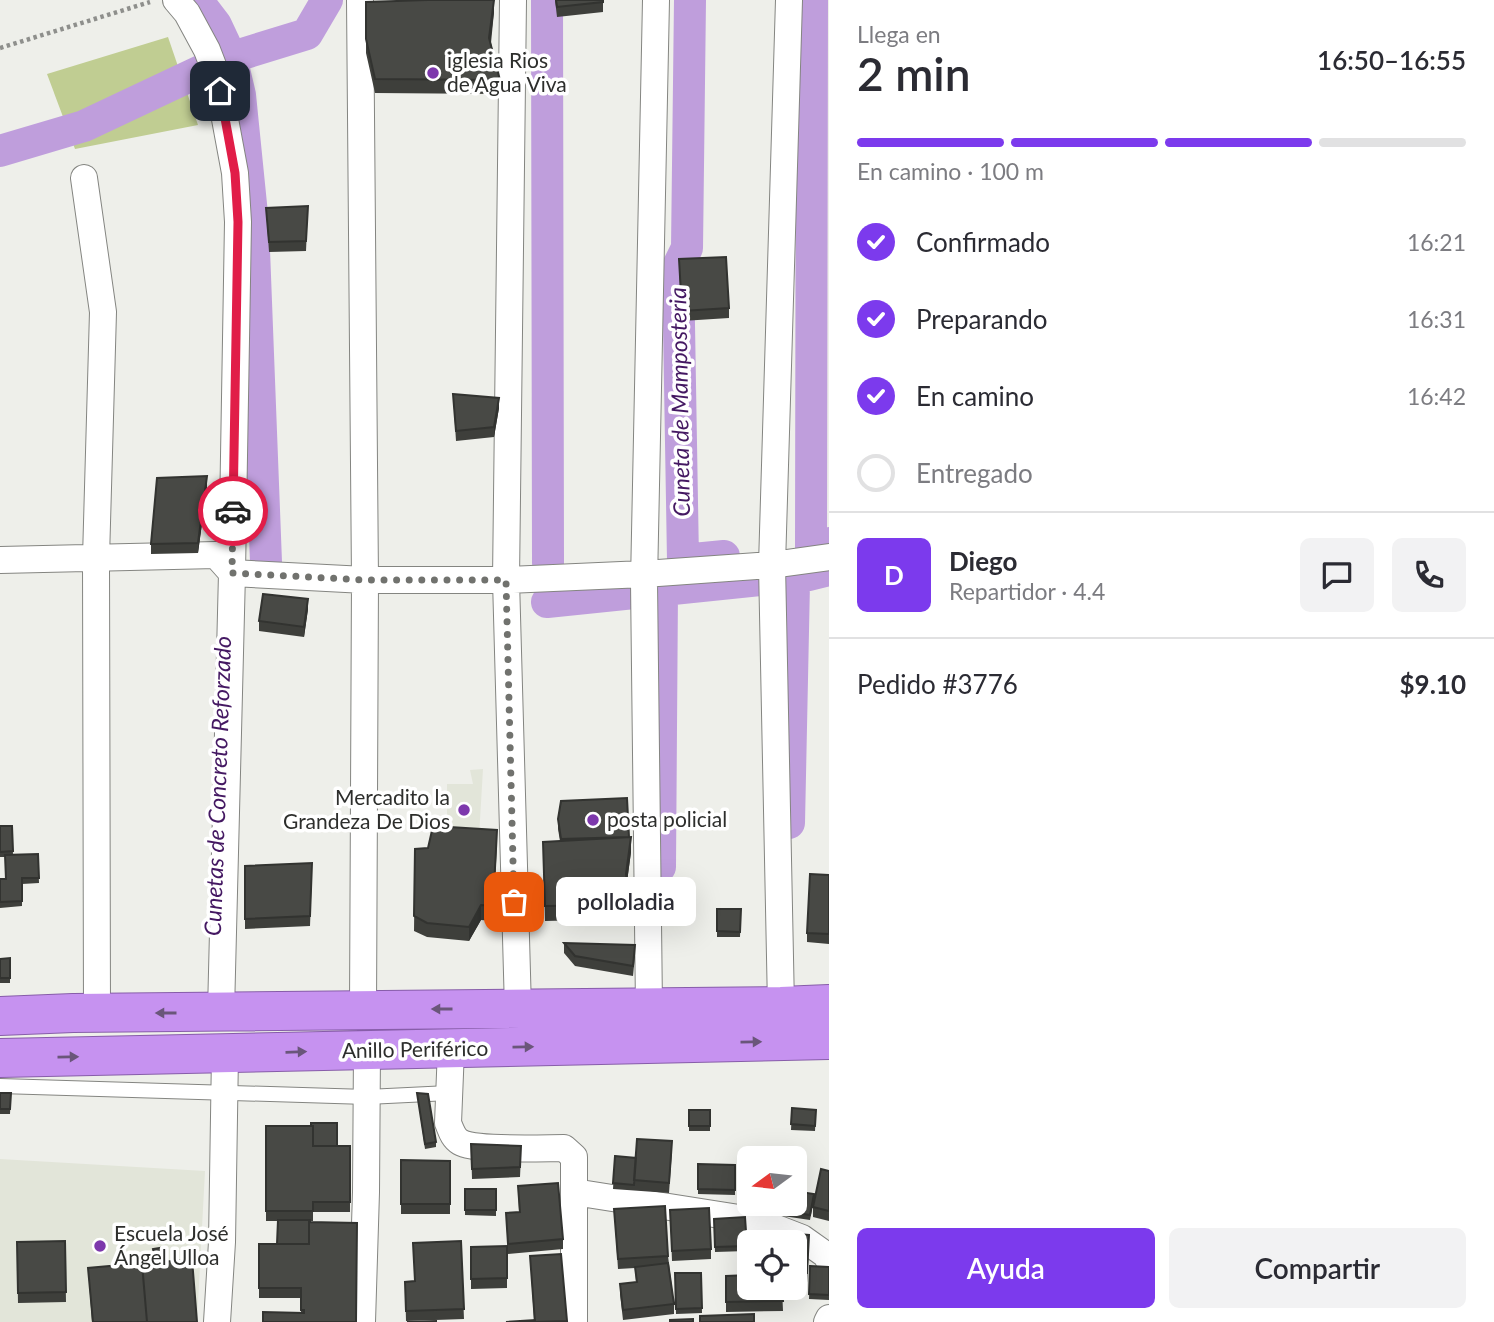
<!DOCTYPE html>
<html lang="es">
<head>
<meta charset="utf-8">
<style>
  body { margin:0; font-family:Lato,sans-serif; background:#f2f2f3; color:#2b2b33; height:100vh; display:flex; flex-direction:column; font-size:26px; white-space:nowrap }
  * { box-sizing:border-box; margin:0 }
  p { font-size:23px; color:#7c7c81 }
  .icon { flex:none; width:38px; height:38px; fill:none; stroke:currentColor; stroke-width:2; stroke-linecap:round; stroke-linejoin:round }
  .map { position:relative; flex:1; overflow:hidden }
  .details { display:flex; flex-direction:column; background:#fff; width:665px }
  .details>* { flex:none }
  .needle { width:46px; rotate:255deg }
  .fabs { position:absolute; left:737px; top:1146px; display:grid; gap:14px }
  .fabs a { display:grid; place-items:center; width:70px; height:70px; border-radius:10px; background:#fff; box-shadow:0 7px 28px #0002; font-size:35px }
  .pin { position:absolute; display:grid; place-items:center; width:60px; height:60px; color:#fff; margin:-30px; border-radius:14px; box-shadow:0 4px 10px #0006 }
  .courier { position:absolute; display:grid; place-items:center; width:70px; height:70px; margin:-35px; border:5px solid #e11d48; border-radius:50%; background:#fff; color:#222; box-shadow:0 2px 9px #0007 }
  .bubble { position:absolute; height:49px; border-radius:10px; background:#fff; box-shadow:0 7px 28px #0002; font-size:23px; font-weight:600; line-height:49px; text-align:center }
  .head em { font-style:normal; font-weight:600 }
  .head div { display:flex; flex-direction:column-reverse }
  .head { display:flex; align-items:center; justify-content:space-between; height:119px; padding:0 28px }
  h1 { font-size:46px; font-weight:600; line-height:52px }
  .bar { display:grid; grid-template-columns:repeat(4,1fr); gap:10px 7px; align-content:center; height:84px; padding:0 28px }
  .bar i { height:9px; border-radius:5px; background:#e1e1e2 }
  .bar .selected { background:#7c3aed }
  .bar p { grid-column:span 4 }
  .line { display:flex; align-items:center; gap:18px; padding:0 28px; border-top:2px solid #e1e1e2 }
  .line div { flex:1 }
  .round { display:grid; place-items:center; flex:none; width:74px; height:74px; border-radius:10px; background:#f2f2f3 }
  ol { padding:0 28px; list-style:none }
  li { display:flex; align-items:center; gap:21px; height:77px }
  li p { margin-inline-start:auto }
  li .icon { padding:7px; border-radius:50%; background:#7c3aed; color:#fff; stroke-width:4 }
  li:last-child { color:#7c7c81 }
  li i { width:38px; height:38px; border:4px solid #e1e1e2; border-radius:50% }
  .action { display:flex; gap:14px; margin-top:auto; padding:14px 28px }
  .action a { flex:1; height:80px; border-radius:10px; background:#7c3aed; color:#fff; font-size:28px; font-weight:600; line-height:80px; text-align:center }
  .action a+a { background:#f2f2f3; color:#2b2b33 }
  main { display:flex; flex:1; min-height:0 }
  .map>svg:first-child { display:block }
  .built { fill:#e2e5d9 }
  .green { fill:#c0cd92 }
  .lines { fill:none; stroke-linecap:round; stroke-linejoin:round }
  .canal { stroke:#bf9edc; stroke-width:32 }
  .service-casing { stroke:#848581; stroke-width:16 }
  .minor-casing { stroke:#848581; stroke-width:28 }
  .trunk-casing { stroke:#875da9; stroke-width:40 }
  .path { stroke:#8e8f8c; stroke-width:4.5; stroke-dasharray:3.5 3.5; stroke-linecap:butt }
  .service { stroke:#fff; stroke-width:14 }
  .minor { stroke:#fff; stroke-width:26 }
  .trunk { stroke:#c692f0; stroke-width:38 }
  .wall { fill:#3e3f3b }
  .shaded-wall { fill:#323330 }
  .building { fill:#484945; stroke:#323330; stroke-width:2 }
  .oneway { fill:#6a567a }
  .done { stroke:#71726e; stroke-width:7; stroke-dasharray:0 12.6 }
  .route { stroke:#e11d48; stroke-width:9 }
  .poi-dot { fill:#7d38ac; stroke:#fff; stroke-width:2.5 }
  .labels { text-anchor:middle; stroke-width:7; stroke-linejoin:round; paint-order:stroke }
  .poi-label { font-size:21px; fill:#2d2e2c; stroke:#fff; text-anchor:start }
  .street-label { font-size:21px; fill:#2d2e2c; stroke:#fff }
  .water-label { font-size:23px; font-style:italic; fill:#441862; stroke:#fff }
</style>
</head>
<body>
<main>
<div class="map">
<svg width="829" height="1322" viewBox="0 0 829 1322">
  <rect width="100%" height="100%" fill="#eeefea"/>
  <path class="built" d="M 483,769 L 479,837 L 447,836 L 447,784 L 473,784 L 470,770 Z
    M 0,1159 L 205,1171 L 197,1322 L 0,1322 Z"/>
  <path class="green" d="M 168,37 L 198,125 L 75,149 L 47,74 Z"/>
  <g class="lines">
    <path class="canal" d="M 197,0 L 216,25 L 231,57 L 240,95 L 253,224 L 266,562
      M 547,0 L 548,563
      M 690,0 L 687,248 L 678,266 L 683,560 L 724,556
      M 812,0 L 811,547 L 829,543
      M 226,59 L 307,34 L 327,0
      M 0,151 L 84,126 L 207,68
      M 547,602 L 809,575 L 829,570
      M 789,823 L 794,583
      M 660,867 L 662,590"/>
    <defs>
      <path id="service" d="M 0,1086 L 367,1097 L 449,1093"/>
      <path id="minor" d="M 176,0 L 187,13 L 207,50 L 217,76 L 235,173 L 238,222 L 232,573 L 221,1012
        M 360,0 L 365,580 L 363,1009
        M 513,0 L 506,580 L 518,1009
        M 84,178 L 103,312 L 96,558 L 97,1013
        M 0,560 L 216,555 L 232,573 L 365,580 L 506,580 L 644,574 L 772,565 L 829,557
        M 781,1006 L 772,565 L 789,0
        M 649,1007 L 644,582 L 656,0
        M 451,1049 L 448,1123 C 451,1130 453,1138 460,1142 C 475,1151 543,1148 564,1148 L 574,1157 L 574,1322
        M 574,1192 L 758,1221 L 802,1238 L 826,1255 L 829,1261
        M 217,1322 L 222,1242 L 225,1054
        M 362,1322 L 366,1192 L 367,1050
        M 827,1322 L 829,1318"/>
      <path id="trunk" d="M 0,1016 L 73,1013 L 781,1006 L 829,1004
        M 0,1058 L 829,1040"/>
    </defs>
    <use href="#service" class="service-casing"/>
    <use href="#minor" class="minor-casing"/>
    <use href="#trunk" class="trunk-casing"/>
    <path class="path" d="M 0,48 L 150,2"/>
    <use href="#service" class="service"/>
    <use href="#minor" class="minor"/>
    <use href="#trunk" class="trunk"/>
  </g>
  <path class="wall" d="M 555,0 L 603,0 L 603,12 L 557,17 Z
    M 366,2 L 494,12 L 491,43 L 500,80 L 500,94 L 375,93 L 366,53 Z
    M 308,206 L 306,251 L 269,252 L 266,208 Z
    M 679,269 L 729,308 L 729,318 L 682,321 Z
    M 453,394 L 499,408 L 494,437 L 456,441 Z
    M 207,486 L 198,553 L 151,554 L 151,544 Z
    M 308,609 L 304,637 L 259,631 L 259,621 Z
    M 558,819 L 629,837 L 631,852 L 627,882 L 630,905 L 630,919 L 545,921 L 543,842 L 560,841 L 558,829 Z
    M 0,826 L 12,826 L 13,855 L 38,854 L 39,883 L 22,884 L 22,906 L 0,908 L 0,879 L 5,879 L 5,857 L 0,857 Z
    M 497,844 L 493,921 L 481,920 L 469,941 L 427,937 L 414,931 L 415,849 Z
    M 245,866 L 312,873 L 310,926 L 245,929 Z
    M 829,875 L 829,944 L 807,942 L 807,933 Z
    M 717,909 L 741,909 L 740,937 L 717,937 Z
    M 564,943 L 635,955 L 633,976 L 575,966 L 564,953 Z
    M 10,958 L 10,983 L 0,983 L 0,959 Z
    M 0,1093 L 11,1093 L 10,1114 L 0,1114 L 0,1146 Z
    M 417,1093 L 436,1142 L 436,1147 L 425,1149 Z
    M 792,1108 L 816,1110 L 815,1131 L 791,1130 Z
    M 689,1110 L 710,1110 L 710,1131 L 689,1131 Z
    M 266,1126 L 337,1146 L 350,1146 L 350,1212 L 313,1212 L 313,1221 L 310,1221 L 356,1322 L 301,1313 L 301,1298 L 259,1298 L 259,1244 L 277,1244 L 278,1221 L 266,1221 Z
    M 471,1144 L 521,1155 L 520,1177 L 472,1179 Z
    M 672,1151 L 669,1193 L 613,1189 L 615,1156 L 636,1158 Z
    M 401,1160 L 450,1161 L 450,1214 L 401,1214 Z
    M 698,1164 L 735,1165 L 735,1195 L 698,1194 Z
    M 745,1170 L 749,1170 L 749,1204 L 781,1204 L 781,1209 L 745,1208 Z
    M 829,1171 L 829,1221 L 813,1217 L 813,1207 Z
    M 518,1186 L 563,1239 L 563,1249 L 508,1254 L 506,1213 L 519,1212 Z
    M 465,1189 L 496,1189 L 496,1216 L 465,1215 Z
    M 814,1199 L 810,1220 L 783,1216 L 783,1211 Z
    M 614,1209 L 668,1256 L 674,1304 L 674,1314 L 623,1320 L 620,1294 L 620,1284 L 636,1282 L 635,1268 L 618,1269 Z
    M 670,1210 L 711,1249 L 711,1259 L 672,1261 Z
    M 745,1217 L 747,1251 L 715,1252 L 714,1219 Z
    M 65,1241 L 66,1302 L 18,1303 L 17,1242 Z
    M 461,1241 L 464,1319 L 406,1321 L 405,1282 L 415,1281 Z
    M 794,1242 L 809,1245 L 807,1283 L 794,1282 Z
    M 507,1246 L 507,1288 L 471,1289 L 471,1247 Z
    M 153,1249 L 162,1262 L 197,1322 L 92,1322 L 88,1268 L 155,1263 Z
    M 561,1254 L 567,1322 L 506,1322 L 534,1320 L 530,1256 Z
    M 810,1266 L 829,1267 L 829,1300 L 809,1299 Z
    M 675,1273 L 701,1273 L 702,1313 L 676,1314 Z
    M 726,1276 L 782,1288 L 783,1311 L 726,1312 Z"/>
  <path class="shaded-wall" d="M 494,0 L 494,12 L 489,52 L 489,38 Z
    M 499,398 L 499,408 L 494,437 L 494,427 Z
    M 207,476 L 207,486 L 198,553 L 198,543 Z
    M 308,599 L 308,609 L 304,637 L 304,627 Z
    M 631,837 L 631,852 L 626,889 L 626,874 Z
    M 481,905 L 481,920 L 469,941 L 469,927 Z"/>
  <path class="building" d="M 427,0 L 494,0 L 489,38 L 500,80 L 375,79 L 366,39 L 366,2 Z
    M 556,0 L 603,0 L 603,2 L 557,7 Z
    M 308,206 L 306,241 L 269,242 L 266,208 Z
    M 726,257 L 729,308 L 682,311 L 679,259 Z
    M 453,394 L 499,398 L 494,427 L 456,431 Z
    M 207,476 L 198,543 L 151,544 L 157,478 Z
    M 263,594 L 308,599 L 304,627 L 259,621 Z
    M 627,798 L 629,837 L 561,839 L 558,819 L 561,801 Z
    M 0,826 L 12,826 L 13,851 L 0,852 Z
    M 433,826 L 497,830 L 493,906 L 481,905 L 469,927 L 427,923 L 414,916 L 415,849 L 428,848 Z
    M 631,837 L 626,874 L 630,905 L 545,906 L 543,842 Z
    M 38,854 L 39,878 L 22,878 L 22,901 L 0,902 L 0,879 L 6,879 L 5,855 Z
    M 312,863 L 310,916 L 245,919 L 245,866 Z
    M 810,874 L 829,875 L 829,934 L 807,933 Z
    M 717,909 L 741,909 L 740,932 L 717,931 Z
    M 564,943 L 635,945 L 633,966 L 575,956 Z
    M 10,958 L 10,978 L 0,978 L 0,959 Z
    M 0,1093 L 11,1093 L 10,1109 L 0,1109 Z
    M 417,1093 L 428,1094 L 436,1142 L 425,1144 Z
    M 792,1108 L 816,1110 L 815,1126 L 791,1124 Z
    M 689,1110 L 710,1110 L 710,1126 L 689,1126 Z
    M 311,1123 L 337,1123 L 337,1146 L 313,1146 L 313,1126 L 311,1126 Z
    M 266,1126 L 313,1126 L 313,1146 L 350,1146 L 350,1202 L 313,1202 L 313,1211 L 266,1211 Z
    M 637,1139 L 672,1141 L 669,1183 L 634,1180 Z
    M 471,1144 L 521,1146 L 520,1167 L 472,1169 Z
    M 615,1156 L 636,1158 L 634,1185 L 613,1183 Z
    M 401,1160 L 450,1161 L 450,1204 L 401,1204 Z
    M 698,1164 L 735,1165 L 735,1190 L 698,1189 Z
    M 821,1169 L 829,1171 L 829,1211 L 813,1207 Z
    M 745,1170 L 749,1170 L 749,1198 L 745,1198 Z
    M 558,1183 L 563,1239 L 508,1244 L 506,1213 L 520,1212 L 518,1186 Z
    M 465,1189 L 496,1189 L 496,1210 L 465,1210 Z
    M 794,1191 L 814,1194 L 810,1215 L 783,1211 L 784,1204 L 794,1204 Z
    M 665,1206 L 668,1256 L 618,1259 L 614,1209 Z
    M 709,1208 L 711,1249 L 672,1251 L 670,1210 Z
    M 745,1217 L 747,1246 L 715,1247 L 714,1219 Z
    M 278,1220 L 310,1220 L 310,1222 L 309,1222 L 309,1244 L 277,1244 Z
    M 309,1222 L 357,1223 L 356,1322 L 263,1322 L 263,1312 L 304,1313 L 304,1310 L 301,1310 L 301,1288 L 259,1288 L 259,1244 L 309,1244 Z
    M 783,1233 L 809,1235 L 807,1273 L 794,1272 L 794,1242 L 783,1242 Z
    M 65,1241 L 66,1292 L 18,1293 L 17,1242 Z
    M 461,1241 L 464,1309 L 406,1311 L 405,1282 L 415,1281 L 413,1243 Z
    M 507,1246 L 507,1278 L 471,1279 L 471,1247 Z
    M 160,1248 L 162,1262 L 156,1263 L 153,1249 Z
    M 561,1254 L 567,1321 L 535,1322 L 530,1256 Z
    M 192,1259 L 197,1322 L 147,1322 L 142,1264 Z
    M 142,1263 L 147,1322 L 93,1322 L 88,1268 Z
    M 668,1263 L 674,1304 L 623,1310 L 620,1284 L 637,1282 L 635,1267 Z
    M 810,1266 L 829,1267 L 829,1295 L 809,1294 Z
    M 675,1273 L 701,1273 L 702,1308 L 676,1309 Z
    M 749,1275 L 749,1288 L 782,1288 L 783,1301 L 726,1302 L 726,1276 Z
    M 754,1314 L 754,1322 L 700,1322 L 700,1316 Z
    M 693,1319 L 693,1322 L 670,1322 L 670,1320 Z
    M 535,1320 L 535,1322 L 506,1322 Z
    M 436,1321 L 436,1322 L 407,1322 Z"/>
  <defs><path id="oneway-solid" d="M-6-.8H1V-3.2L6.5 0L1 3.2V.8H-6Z" transform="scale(1.75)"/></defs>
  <g class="oneway">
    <use href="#oneway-solid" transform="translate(442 1009) rotate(180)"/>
    <use href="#oneway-solid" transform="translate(166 1013) rotate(180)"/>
    <use href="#oneway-solid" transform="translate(751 1042) rotate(-1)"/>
    <use href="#oneway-solid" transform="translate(523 1047) rotate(-1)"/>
    <use href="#oneway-solid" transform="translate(296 1052) rotate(-2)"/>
    <use href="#oneway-solid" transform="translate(68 1057) rotate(-1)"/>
  </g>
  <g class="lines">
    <path class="done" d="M 233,511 L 232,573 L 365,580 L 506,580 L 514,902"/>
    <path class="route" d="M 220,91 L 235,173 L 238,222 L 233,511"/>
  </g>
  <g class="poi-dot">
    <circle cx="433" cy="73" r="7"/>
    <circle cx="464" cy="810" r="7"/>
    <circle cx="593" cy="820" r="7"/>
    <circle cx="100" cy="1246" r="7"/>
  </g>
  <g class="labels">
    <g class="poi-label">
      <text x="447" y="68">iglesia Rios<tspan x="447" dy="24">de Agua Viva</tspan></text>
      <text x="450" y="805" text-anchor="end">Mercadito la<tspan x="450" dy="24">Grandeza De Dios</tspan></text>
      <text x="607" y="827">posta policial</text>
      <text x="114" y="1241">Escuela José<tspan x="114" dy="24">Ángel Ulloa</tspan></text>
    </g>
    <g class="street-label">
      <text transform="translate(415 1050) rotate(-1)" y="7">Anillo Periférico</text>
    </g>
    <g class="water-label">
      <text transform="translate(680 402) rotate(-91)" y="8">Cuneta de Mamposteria</text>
      <text transform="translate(218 786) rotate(-88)" y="8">Cunetas de Concreto Reforzado</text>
    </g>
  </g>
</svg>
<div class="fabs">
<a><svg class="needle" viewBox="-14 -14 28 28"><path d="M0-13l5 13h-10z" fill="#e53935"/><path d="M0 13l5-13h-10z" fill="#7c7c81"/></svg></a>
<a><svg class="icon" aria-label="locate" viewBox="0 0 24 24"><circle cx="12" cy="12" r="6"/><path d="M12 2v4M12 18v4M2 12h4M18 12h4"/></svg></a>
</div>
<div class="pin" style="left:514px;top:902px;background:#ea580c"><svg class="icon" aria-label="bag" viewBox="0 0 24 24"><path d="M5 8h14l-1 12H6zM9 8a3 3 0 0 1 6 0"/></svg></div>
<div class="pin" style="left:220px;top:91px;background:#1f2937"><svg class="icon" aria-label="home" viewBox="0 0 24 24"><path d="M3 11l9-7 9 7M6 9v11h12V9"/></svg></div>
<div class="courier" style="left:233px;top:511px"><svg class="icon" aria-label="car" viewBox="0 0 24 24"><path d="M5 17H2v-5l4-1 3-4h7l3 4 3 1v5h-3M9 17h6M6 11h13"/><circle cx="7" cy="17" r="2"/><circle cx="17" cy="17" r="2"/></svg></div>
<div class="bubble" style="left:556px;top:877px;width:140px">polloladia</div>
</div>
<section class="details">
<div class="head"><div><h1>2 min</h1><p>Llega en</p></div><em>16:50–16:55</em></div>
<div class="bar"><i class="selected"></i><i class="selected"></i><i class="selected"></i><i></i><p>En camino · 100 m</p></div>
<ol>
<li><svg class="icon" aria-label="check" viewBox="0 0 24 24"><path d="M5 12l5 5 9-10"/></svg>Confirmado<p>16:21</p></li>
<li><svg class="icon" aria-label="check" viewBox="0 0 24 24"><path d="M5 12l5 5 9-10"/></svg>Preparando<p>16:31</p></li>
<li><svg class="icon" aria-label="check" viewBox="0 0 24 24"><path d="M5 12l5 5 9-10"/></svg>En camino<p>16:42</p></li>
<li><i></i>Entregado</li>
</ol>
<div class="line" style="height:126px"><b class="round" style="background:#7c3aed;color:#fff">D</b><div><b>Diego</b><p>Repartidor · 4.4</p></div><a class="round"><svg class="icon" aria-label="chat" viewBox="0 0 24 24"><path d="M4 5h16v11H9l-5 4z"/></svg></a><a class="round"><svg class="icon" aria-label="phone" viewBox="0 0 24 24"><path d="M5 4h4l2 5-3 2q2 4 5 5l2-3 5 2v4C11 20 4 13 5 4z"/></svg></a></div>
<div class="line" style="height:91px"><div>Pedido #3776</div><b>$9.10</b></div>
<div class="action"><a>Ayuda</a><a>Compartir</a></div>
</section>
</main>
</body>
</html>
